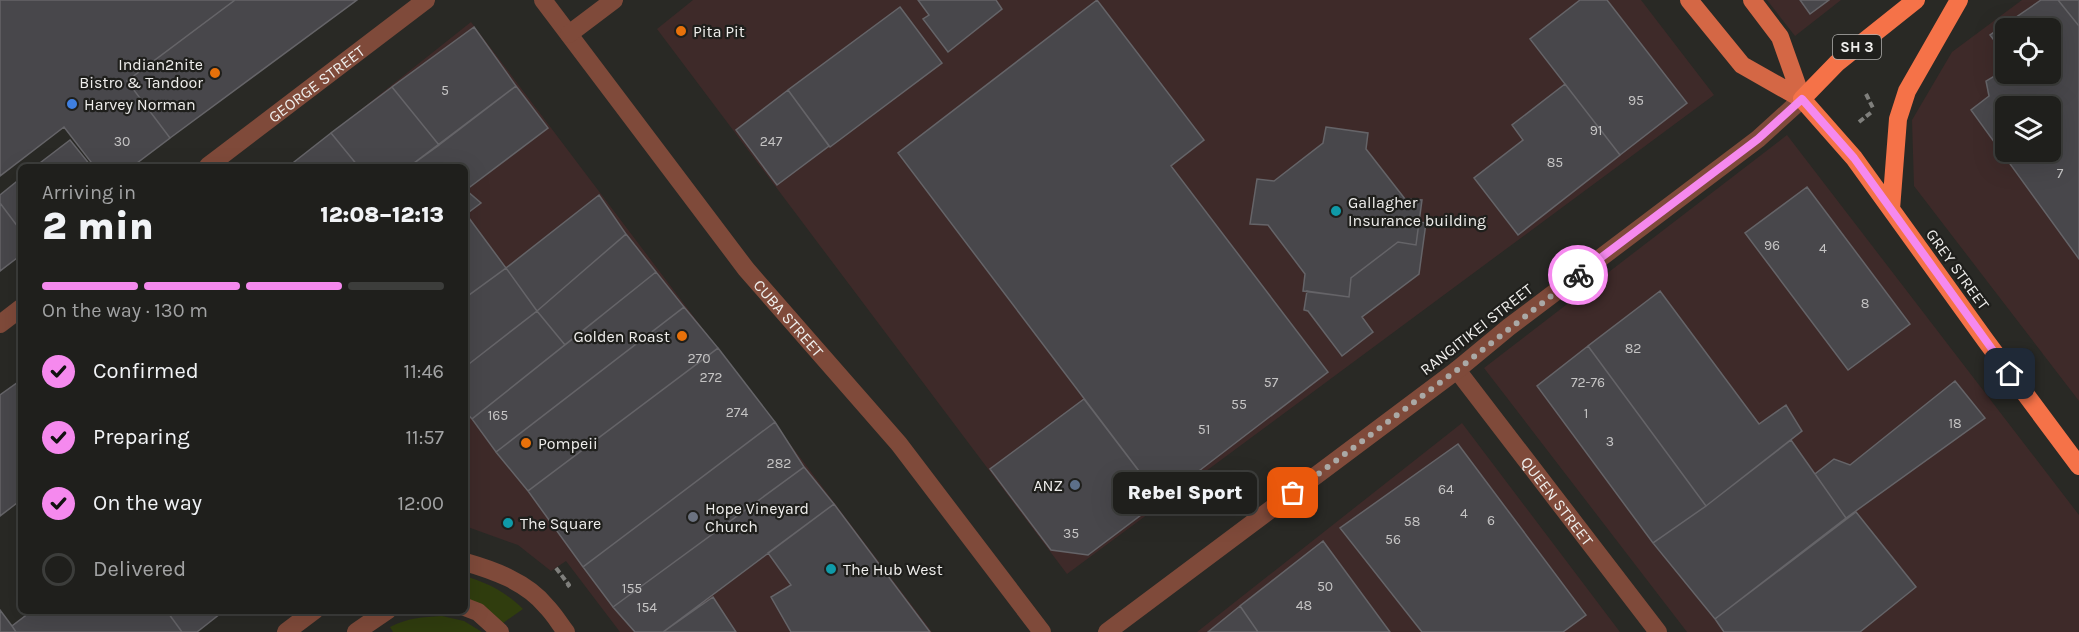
<!DOCTYPE html>
<html lang="en">
<head>
<meta charset="utf-8">
<style>
  body { margin:0; font-family:Karla,sans-serif; background:#272725; color:#f1f3f6; height:100vh; display:flex; flex-direction:column; font-size:22px; white-space:nowrap }
  * { box-sizing:border-box; margin:0 }
  p { font-size:20px; color:#a1a2a3 }
  .icon { flex:none; width:33px; height:33px; fill:none; stroke:currentColor; stroke-width:2; stroke-linecap:round; stroke-linejoin:round }
  .map { position:relative; flex:1; overflow:hidden }
  .side { position:absolute; left:18px; top:164px; width:450px; height:450px; display:flex; flex-direction:column; background:#1f1f1c; border-radius:9px; box-shadow:0 6px 24px #0002,0 0 0 2px #3c3d3b }
  .side>* { flex:none }
  .fabs { position:absolute; left:1995px; top:18px; display:grid; gap:12px }
  .fabs a { display:grid; place-items:center; width:66px; height:66px; border-radius:9px; background:#1f1f1c; box-shadow:0 6px 24px #0002,0 0 0 2px #3c3d3b; font-size:30px }
  .pin { position:absolute; display:grid; place-items:center; width:51px; height:51px; color:#fff; margin:-26px; border-radius:12px; box-shadow:0 3px 9px #0006 }
  .courier { position:absolute; display:grid; place-items:center; width:60px; height:60px; margin:-30px; border:4px solid #f589ee; border-radius:50%; background:#fff; color:#222; box-shadow:0 2px 8px #0007 }
  .bubble { position:absolute; height:42px; border-radius:9px; background:#1f1f1c; box-shadow:0 6px 24px #0002,0 0 0 2px #3c3d3b; font-size:20px; font-weight:800; line-height:42px; text-align:center }
  .summary em { font-style:normal; font-weight:800 }
  .summary div { display:flex; flex-direction:column-reverse }
  .summary { display:flex; align-items:center; justify-content:space-between; height:102px; padding:0 24px }
  h1 { font-size:39px; font-weight:800; line-height:45px }
  .bar { display:grid; grid-template-columns:repeat(4,1fr); gap:9px 6px; align-content:center; height:72px; padding:0 24px }
  .bar i { height:8px; border-radius:4px; background:#3c3d3b }
  .bar .current { background:#f589ee }
  .bar p { grid-column:span 4 }
  ol { padding:0 24px; list-style:none }
  li { display:flex; align-items:center; gap:18px; height:66px }
  li p { margin-inline-start:auto }
  li .icon { padding:6px; border-radius:50%; background:#f589ee; color:#111; stroke-width:4 }
  li:last-child { color:#a1a2a3 }
  li i { width:33px; height:33px; border:3px solid #3c3d3b; border-radius:50% }
  .map>svg:first-child { display:block }
  .commercial { fill:#3e2a29; fill-rule:evenodd }
  .green { fill:#303d0e }
  .building { fill:#48474b; stroke:#656468; stroke-width:1.5; fill-rule:evenodd }
  .lines { fill:none; stroke-linecap:round; stroke-linejoin:round }
  .path { stroke:#7f7f7c; stroke-width:4; stroke-dasharray:6 3; stroke-linecap:butt }
  .minor { stroke:#7f4a3a; stroke-width:18 }
  .major { stroke:#d46745; stroke-width:18 }
  .highway { stroke:#f57248; stroke-width:18 }
  .done { stroke:#aaa9a6; stroke-width:6; stroke-dasharray:0 10.8 }
  .route { stroke:#f589ee; stroke-width:8 }
  .food-dot { fill:#e8710a; stroke:#1f1f1c; stroke-width:2 }
  .shop-dot { fill:#3f7fe0; stroke:#1f1f1c; stroke-width:2 }
  .culture-dot { fill:#0f9aa8; stroke:#1f1f1c; stroke-width:2 }
  .service-dot { fill:#5c6f8a; stroke:#1f1f1c; stroke-width:2 }
  .worship-dot { fill:#6b7280; stroke:#1f1f1c; stroke-width:2 }
  .labels { text-anchor:middle; stroke-width:4.5; stroke-linejoin:round; paint-order:stroke }
  .number-label { font-size:14px; fill:#c5c4c4 }
  .shield { fill:#1f1f1c; stroke:#b1b0ae; stroke-width:1.5 }
  .shield-label { font-size:15px; font-weight:bold; fill:#efeeec }
  .poi-label { font-size:16px; fill:#efeeec; stroke:#1f1f1c; text-anchor:start }
  .street-label { font-size:16px; fill:#efeeec; stroke:#1f1f1c }
</style>
</head>
<body>
<div class="map">
<svg width="2079" height="632" viewBox="0 0 2079 632">
  <rect width="100%" height="100%" fill="#292925"/>
  <path class="commercial" d="M 693,0 L 1641,0 L 1714,95 L 1067,574 L 657,29 Z
    M 1767,0 L 1841,0 L 1795,36 Z
    M 2022,0 L 2079,0 L 2079,401 L 1914,186 L 1912,120 L 1952,52 ZM 2006,28 L 2050,28 L 2050,74 L 2006,74 ZM 2006,106 L 2050,106 L 2050,152 L 2006,152 Z
    M 471,22 L 932,632 L 620,632 L 566,561 L 551,571 L 518,545 L 465,526 L 465,166 L 290,166 Z
    M 1787,135 L 2079,515 L 2079,632 L 1687,632 L 1484,368 Z
    M 1462,423 L 1620,632 L 1197,632 Z"/>
  <path class="green" d="M 465,576 C 490,584 504,591 523,609 L 503,623 L 465,599 Z
    M 442,616 L 464,621 L 482,632 L 393,632 L 390,627 C 407,618 423,617 442,616 Z"/>
  <path class="building" d="M 0,0 L 235,0 L 127,81 L 170,138 L 133,166 L 94,166 L 64,127 L 0,176 Z
    M 235,0 L 357,0 L 170,138 L 127,81 Z
    M 918,0 L 996,0 L 1002,9 L 948,52 L 923,19 L 929,15 Z
    M 1097,0 L 1204,140 L 1171,166 L 1328,372 L 1161,500 L 898,153 Z
    M 1580,0 L 1607,0 L 1687,103 L 1620,155 L 1530,39 Z
    M 1800,0 L 1829,0 L 1810,14 Z
    M 2041,0 L 2058,0 L 2079,26 L 2079,259 L 1971,110 L 1989,96 L 1986,81 L 2006,69 L 2006,74 L 2050,74 L 2050,28 L 2006,28 L 2006,56 L 1990,35 ZM 2006,106 L 2050,106 L 2050,152 L 2006,152 Z
    M 2058,0 L 2079,0 L 2079,26 Z
    M 900,7 L 942,63 L 830,147 L 788,90 Z
    M 474,27 L 516,86 L 439,145 L 392,87 Z
    M 1565,84 L 1620,155 L 1518,235 L 1474,178 L 1523,140 L 1512,125 Z
    M 516,86 L 548,128 L 466,190 L 481,203 L 465,215 L 465,166 L 410,166 Z
    M 392,87 L 439,145 L 410,166 L 358,166 L 331,133 Z
    M 788,90 L 829,146 L 777,185 L 736,130 Z
    M 1326,127 L 1368,133 L 1366,149 L 1405,199 L 1422,200 L 1416,245 L 1398,242 L 1351,278 L 1349,297 L 1303,291 L 1305,274 L 1268,225 L 1250,224 L 1257,179 L 1274,181 L 1323,143 Z
    M 331,133 L 358,166 L 289,166 Z
    M 70,140 L 91,166 L 36,166 Z
    M 21,178 L 21,231 L 0,203 L 0,195 Z
    M 1807,187 L 1910,324 L 1848,370 L 1745,233 Z
    M 599,195 L 626,234 L 537,311 L 506,268 Z
    M 0,203 L 21,231 L 21,255 L 0,271 Z
    M 466,214 L 506,268 L 465,298 L 465,215 Z
    M 1419,222 L 1426,223 L 1419,274 L 1362,317 L 1373,332 L 1342,356 L 1308,311 L 1304,310 L 1307,291 L 1349,297 L 1351,278 L 1398,242 L 1416,245 Z
    M 626,234 L 656,272 L 565,345 L 537,311 Z
    M 506,268 L 537,311 L 465,367 L 465,298 Z
    M 656,272 L 684,307 L 496,452 L 472,419 Z
    M 1660,291 L 1759,424 L 1786,405 L 1802,431 L 1706,506 L 1588,346 Z
    M 684,307 L 718,348 L 528,491 L 496,452 Z
    M 537,311 L 565,345 L 472,419 L 465,411 L 465,367 Z
    M 1588,346 L 1706,506 L 1653,543 L 1537,386 Z
    M 718,348 L 775,422 L 583,567 L 528,491 Z
    M 21,380 L 21,500 L 0,516 L 0,395 Z
    M 1955,381 L 1985,418 L 1846,518 L 1815,474 L 1834,459 L 1850,465 Z
    M 1084,399 L 1161,500 L 1088,555 L 1051,550 L 990,469 Z
    M 775,422 L 804,467 L 613,607 L 583,567 Z
    M 1791,440 L 1846,518 L 1715,619 L 1653,543 L 1706,506 Z
    M 1458,444 L 1586,615 L 1563,632 L 1422,632 L 1340,528 Z
    M 804,467 L 834,504 L 663,632 L 635,632 L 613,607 Z
    M 834,504 L 930,632 L 791,632 L 771,597 L 791,585 L 768,553 Z
    M 1856,512 L 1916,587 L 1860,632 L 1724,632 L 1715,619 Z
    M 1323,541 L 1390,632 L 1258,632 L 1240,606 Z
    M 713,597 L 736,632 L 663,632 Z
    M 1240,606 L 1258,632 L 1208,632 Z
    M 0,610 L 12,626 L 16,632 L 0,632 Z
    M 33,610 L 166,610 L 182,632 L 16,632 L 12,626 Z
    M 166,610 L 225,610 L 197,632 L 182,632 Z"/>
  <g class="lines">
    <path class="path" d="M 1866,94 L 1874,110
      M 1859,122 L 1873,111
      M 556,568 L 569,585 L 565,588"/>
    <g class="minor">
      <path id="s1" d="M 543,0 L 746,269 L 899,444 L 1042,632"/>
      <path d="M 569,34 L 614,0"/>
      <path id="s2" d="M 208,166 L 426,0"/>
      <path d="M 0,324 L 21,308"/>
      <path id="s3" d="M 1457,370 L 1658,632"/>
      <path d="M 465,562 C 493,570 527,582 546,606 C 554,614 559,623 566,632"/>
      <path d="M 465,607 L 478,612 L 500,632"/>
      <path d="M 286,632 L 315,610"/>
      <path d="M 356,632 L 388,610"/>
      <path d="M 1107,632 L 1457,370 L 1509,327 L 1758,139 L 1802,99"/>
    </g>
    <path class="major" d="M 1689,0 L 1742,65 L 1802,99
      M 1752,0 L 1780,37 L 1802,99"/>
    <path class="highway" d="M 1916,0 L 1837,63 L 1802,99 L 1854,158 L 1986,341 L 2079,466
      M 1891,209 L 1898,119 L 1907,91 L 1959,0"/>
  </g>
  <g class="lines">
    <path class="done" d="M 1293,493 L 1457,370 L 1578,275"/>
    <path class="route" d="M 1578,275 L 1758,139 L 1802,99 L 1854,158 L 2010,374"/>
  </g>
  <g class="food-dot">
    <circle cx="681" cy="31" r="6"/>
    <circle cx="215" cy="73" r="6"/>
    <circle cx="682" cy="336" r="6"/>
    <circle cx="526" cy="443" r="6"/>
  </g>
  <circle class="shop-dot" cx="72" cy="104" r="6"/>
  <g class="culture-dot">
    <circle cx="1336" cy="211" r="6"/>
    <circle cx="508" cy="523" r="6"/>
    <circle cx="831" cy="569" r="6"/>
  </g>
  <circle class="service-dot" cx="1075" cy="485" r="6"/>
  <circle class="worship-dot" cx="693" cy="517" r="6"/>
  <g class="labels">
    <g class="number-label">
      <text x="445" y="95">5</text>
      <text x="1636" y="105">95</text>
      <text x="1596" y="135">91</text>
      <text x="122" y="146">30</text>
      <text x="771" y="146">247</text>
      <text x="1555" y="167">85</text>
      <text x="2060" y="178">7</text>
      <text x="1772" y="250">96</text>
      <text x="1823" y="253">4</text>
      <text x="1865" y="308">8</text>
      <text x="1633" y="353">82</text>
      <text x="699" y="363">270</text>
      <text x="711" y="382">272</text>
      <text x="1271" y="387">57</text>
      <text x="1588" y="387">72-76</text>
      <text x="1239" y="409">55</text>
      <text x="737" y="417">274</text>
      <text x="1586" y="418">1</text>
      <text x="498" y="420">165</text>
      <text x="1955" y="428">18</text>
      <text x="1204" y="434">51</text>
      <text x="1610" y="446">3</text>
      <text x="779" y="468">282</text>
      <text x="1446" y="494">64</text>
      <text x="1464" y="518">4</text>
      <text x="1491" y="525">6</text>
      <text x="1412" y="526">58</text>
      <text x="1071" y="538">35</text>
      <text x="1393" y="544">56</text>
      <text x="1325" y="591">50</text>
      <text x="632" y="593">155</text>
      <text x="1304" y="610">48</text>
      <text x="647" y="612">154</text>
    </g>
    <rect class="shield" x="1833" y="35" width="48" height="24" rx="4.5"/>
    <g class="shield-label">
      <text x="1857" y="52">SH 3</text>
    </g>
    <g class="poi-label">
      <text x="693" y="37">Pita Pit</text>
      <text x="203" y="70" text-anchor="end">Indian2nite<tspan x="203" dy="18">Bistro &amp; Tandoor</tspan></text>
      <text x="84" y="110">Harvey Norman</text>
      <text x="1348" y="208">Gallagher<tspan x="1348" dy="18">Insurance building</tspan></text>
      <text x="670" y="342" text-anchor="end">Golden Roast</text>
      <text x="538" y="449">Pompeii</text>
      <text x="1063" y="491" text-anchor="end">ANZ</text>
      <text x="705" y="514">Hope Vineyard<tspan x="705" dy="18">Church</tspan></text>
      <text x="520" y="529">The Square</text>
      <text x="843" y="575">The Hub West</text>
    </g>
    <g class="street-label">
      <text dy="6" stroke="none"><textPath href="#s2" startOffset="136">GEORGE STREET</textPath></text>
      <text transform="translate(1958 269) rotate(54)" y="6">GREY STREET</text>
      <text dy="6" stroke="none"><textPath href="#s1" startOffset="402">CUBA STREET</textPath></text>
      <text transform="translate(1476 329) rotate(-38)" y="6">RANGITIKEI STREET</text>
      <text dy="6" stroke="none"><textPath href="#s3" startOffset="165">QUEEN STREET</textPath></text>
    </g>
  </g>
</svg>
<div class="fabs">
<a><svg class="icon" aria-label="locate" viewBox="0 0 24 24"><circle cx="12" cy="12" r="6"/><path d="M12 2v4M12 18v4M2 12h4M18 12h4"/></svg></a>
<a><svg class="icon" aria-label="layers" viewBox="0 0 24 24"><path d="M12 4l9 5-9 5-9-5zM3 14l9 5 9-5"/></svg></a>
</div>
<div class="pin" style="left:1293px;top:493px;background:#ea580c"><svg class="icon" aria-label="bag" viewBox="0 0 24 24"><path d="M5 8h14l-1 12H6zM9 8a3 3 0 0 1 6 0"/></svg></div>
<div class="pin" style="left:2010px;top:374px;background:#1f2937"><svg class="icon" aria-label="home" viewBox="0 0 24 24"><path d="M3 11l9-7 9 7M6 9v11h12V9"/></svg></div>
<div class="courier" style="left:1578px;top:275px"><svg class="icon" aria-label="bike" viewBox="0 0 24 24"><circle cx="6" cy="16" r="4"/><circle cx="18" cy="16" r="4"/><path d="M6 16l4-8h5l3 8M10 8l3 8H6M13 5h3"/></svg></div>
<div class="bubble" style="left:1113px;top:472px;width:144px">Rebel Sport</div>
<section class="side">
<div class="summary"><div><h1>2 min</h1><p>Arriving in</p></div><em>12:08–12:13</em></div>
<div class="bar"><i class="current"></i><i class="current"></i><i class="current"></i><i></i><p>On the way · 130 m</p></div>
<ol>
<li><svg class="icon" aria-label="check" viewBox="0 0 24 24"><path d="M5 12l5 5 9-10"/></svg>Confirmed<p>11:46</p></li>
<li><svg class="icon" aria-label="check" viewBox="0 0 24 24"><path d="M5 12l5 5 9-10"/></svg>Preparing<p>11:57</p></li>
<li><svg class="icon" aria-label="check" viewBox="0 0 24 24"><path d="M5 12l5 5 9-10"/></svg>On the way<p>12:00</p></li>
<li><i></i>Delivered</li>
</ol>
</section>
</div>
</body>
</html>
